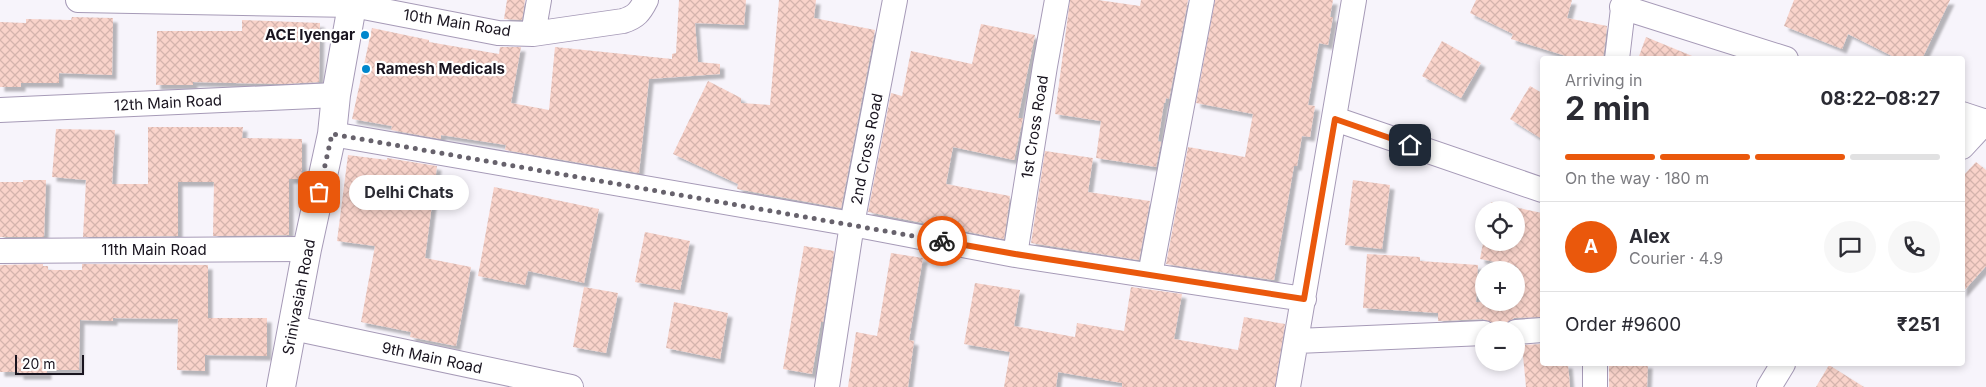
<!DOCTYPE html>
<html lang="en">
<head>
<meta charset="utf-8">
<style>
  body { margin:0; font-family:Inter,sans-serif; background:#f7f7f7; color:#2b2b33; height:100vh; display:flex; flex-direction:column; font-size:19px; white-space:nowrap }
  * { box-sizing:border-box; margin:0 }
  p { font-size:16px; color:#7c7c81 }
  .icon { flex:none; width:28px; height:28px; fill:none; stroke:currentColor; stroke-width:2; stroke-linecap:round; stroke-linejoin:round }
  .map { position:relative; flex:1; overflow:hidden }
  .details { position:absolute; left:1540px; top:56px; width:425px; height:310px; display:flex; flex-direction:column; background:#fff; border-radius:5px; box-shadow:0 2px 8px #0003 }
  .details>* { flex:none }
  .controls { position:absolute; left:1475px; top:201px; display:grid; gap:10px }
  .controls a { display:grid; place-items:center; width:50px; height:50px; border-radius:50%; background:#fff; box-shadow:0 2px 8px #0003; font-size:25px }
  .scale { position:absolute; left:15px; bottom:12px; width:69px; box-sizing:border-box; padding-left:5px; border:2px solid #19141f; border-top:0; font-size:14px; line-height:18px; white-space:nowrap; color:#19141f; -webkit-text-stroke:4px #fff; paint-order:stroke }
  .pin { position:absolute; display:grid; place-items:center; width:42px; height:42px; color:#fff; margin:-21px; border-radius:10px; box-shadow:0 2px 8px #0006 }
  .courier { position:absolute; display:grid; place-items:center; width:50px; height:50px; margin:-25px; border:4px solid #ea580c; border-radius:50%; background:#fff; color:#222; box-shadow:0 1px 6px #0007 }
  .bubble { position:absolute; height:35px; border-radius:18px; background:#fff; box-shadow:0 2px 8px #0003; font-size:16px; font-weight:700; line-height:35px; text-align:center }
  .head em { font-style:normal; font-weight:700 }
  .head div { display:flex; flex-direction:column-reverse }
  .head { display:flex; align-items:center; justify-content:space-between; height:85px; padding:0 25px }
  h1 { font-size:32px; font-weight:700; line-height:38px }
  .bar { display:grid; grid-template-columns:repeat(4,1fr); gap:8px 5px; align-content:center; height:60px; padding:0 25px }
  .bar i { height:6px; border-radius:4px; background:#e1e1e2 }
  .bar .active { background:#ea580c }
  .bar p { grid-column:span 4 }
  .line { display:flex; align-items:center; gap:12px; padding:0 25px; border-top:1px solid #e1e1e2 }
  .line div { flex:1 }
  .round { display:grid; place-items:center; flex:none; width:52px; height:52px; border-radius:26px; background:#f7f7f7 }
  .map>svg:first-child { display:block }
  .building { fill:url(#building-cross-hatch); filter:url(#shadow) }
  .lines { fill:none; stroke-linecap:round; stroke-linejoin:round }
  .street-casing { stroke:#a69ab7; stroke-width:26 }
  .secondary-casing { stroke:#a69ab7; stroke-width:30 }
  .street { stroke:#fff; stroke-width:24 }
  .secondary { stroke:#fff; stroke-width:28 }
  .done { stroke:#67626c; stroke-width:5; stroke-dasharray:0 9 }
  .route { stroke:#ea580c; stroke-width:6 }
  .poi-dot { fill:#0087cd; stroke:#fff; stroke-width:2 }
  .labels { text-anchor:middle; stroke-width:4.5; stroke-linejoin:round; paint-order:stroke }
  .street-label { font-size:15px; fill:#19141f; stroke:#fff }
  .poi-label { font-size:15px; font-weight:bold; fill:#19141f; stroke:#fff; text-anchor:end }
</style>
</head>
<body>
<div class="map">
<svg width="1986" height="387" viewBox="0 0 1986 387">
  <defs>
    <pattern id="building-cross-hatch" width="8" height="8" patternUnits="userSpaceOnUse" patternTransform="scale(1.25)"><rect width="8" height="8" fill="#f9d3ca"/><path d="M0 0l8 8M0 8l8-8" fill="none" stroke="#d5b4ad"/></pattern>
    <filter id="shadow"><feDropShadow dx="4.5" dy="4.5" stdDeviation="1" flood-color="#0004"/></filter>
  </defs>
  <rect width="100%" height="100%" fill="#f7f4fb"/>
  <path class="building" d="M 507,0 L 525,0 L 522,20 L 504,19 Z
    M 679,0 L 746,0 L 744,25 L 695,23 L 698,62 L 720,64 L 720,74 L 649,79 L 639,173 L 505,150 L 506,145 L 441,135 L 441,139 L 391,130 L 392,126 L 352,119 L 372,28 L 429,40 L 429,42 L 499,54 L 500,47 L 521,47 L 511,103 L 549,110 L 555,47 L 672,59 L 672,54 L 676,53 Z
    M 779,0 L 816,0 L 814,18 L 875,30 L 841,208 L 737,189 L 738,184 L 673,154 L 708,81 L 741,98 L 741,103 L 770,105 Z
    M 1070,0 L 1098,0 L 1140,6 L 1141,0 L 1188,0 L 1169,99 L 1166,98 L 1165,103 L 1164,103 L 1158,141 L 1161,142 L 1156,167 L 1096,158 L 1101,121 L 1055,114 Z
    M 1215,0 L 1333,0 L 1330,17 L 1333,17 L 1328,45 L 1319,43 L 1308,105 L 1315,106 L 1310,137 L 1302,136 L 1297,166 L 1294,166 L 1274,280 L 1166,264 L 1188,147 L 1245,157 L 1253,114 L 1196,103 Z
    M 1476,0 L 1572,0 L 1567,18 L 1607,26 L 1603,59 L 1566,59 L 1566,56 L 1511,39 L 1513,34 L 1470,13 Z
    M 1794,0 L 1950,0 L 1922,59 L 1898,59 L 1848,34 L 1842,49 L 1784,26 Z
    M 72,17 L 113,18 L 112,75 L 59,73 L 59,83 L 21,83 L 21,87 L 0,87 L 0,22 L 26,23 L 26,19 L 71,20 Z
    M 242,20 L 320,23 L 319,82 L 283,84 L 193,82 L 193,85 L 156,85 L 157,31 L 242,31 Z
    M 981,24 L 1035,35 L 1018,118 L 1023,118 L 1014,160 L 953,147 L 946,184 L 1010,196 L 1004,239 L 868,212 L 891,93 L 902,96 L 911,51 L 972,64 Z
    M 1646,37 L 1697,58 L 1697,59 L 1638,59 Z
    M 1442,41 L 1481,63 L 1461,98 L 1422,76 Z
    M 1530,86 L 1542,93 L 1542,139 L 1510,119 Z
    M 148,127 L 243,127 L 242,138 L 302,139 L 302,179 L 289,179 L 289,235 L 213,236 L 214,182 L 178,182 L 178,236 L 83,237 L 86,180 L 52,177 L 56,129 L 115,130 L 112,184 L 148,184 Z
    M 1045,151 L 1093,158 L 1088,192 L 1150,201 L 1139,260 L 1031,243 Z
    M 348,155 L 387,160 L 387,158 L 437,166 L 425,258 L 471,267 L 456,346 L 410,337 L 411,332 L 361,322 L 375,246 L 337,241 Z
    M 1976,162 L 1986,170 L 1986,266 L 1962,293 L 1962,177 Z
    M 23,180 L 46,180 L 44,237 L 0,237 L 0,182 L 23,182 Z
    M 1353,180 L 1390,185 L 1382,249 L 1345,245 Z
    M 494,187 L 599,209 L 584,283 L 528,271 L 525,285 L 478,276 Z
    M 1491,202 L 1542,213 L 1542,317 L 1514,318 L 1505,324 L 1494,324 L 1483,319 L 1438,321 L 1438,313 L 1363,308 L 1367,254 L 1420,257 L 1420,261 L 1478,265 L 1476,302 L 1516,302 L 1516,266 L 1480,259 L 1484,238 L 1484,242 L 1516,242 L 1516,210 L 1490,210 Z
    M 645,232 L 690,241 L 680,290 L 635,282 Z
    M 804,246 L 834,251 L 823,322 L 821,322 L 812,374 L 783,369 Z
    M 891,253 L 923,258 L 909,340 L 914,341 L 908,387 L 848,387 L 856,332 L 877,336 Z
    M 43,264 L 43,266 L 48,266 L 48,270 L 82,270 L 82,264 L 208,265 L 208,318 L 267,318 L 267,356 L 205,355 L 205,371 L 177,370 L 178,319 L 113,318 L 113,321 L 80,320 L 79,370 L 47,370 L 47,375 L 19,375 L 19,372 L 0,372 L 0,265 Z
    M 975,283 L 1020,290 L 1014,326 L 1075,337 L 1077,323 L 1124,331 L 1131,287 L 1182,294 L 1174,339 L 1238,350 L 1244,317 L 1285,324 L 1275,387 L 1122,387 L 1122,383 L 1058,372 L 1056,387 L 1004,387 L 1010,352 L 964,344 Z
    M 584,287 L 618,293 L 606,353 L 573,347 Z
    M 674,302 L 728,313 L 720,359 L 666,348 Z
    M 1542,344 L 1542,364 L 1568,364 L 1570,387 L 1526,387 L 1522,345 Z
    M 1609,364 L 1648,364 L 1647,387 L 1609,387 Z
    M 1829,365 L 1864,387 L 1816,387 Z"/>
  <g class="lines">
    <defs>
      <path id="street" d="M 78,0 L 353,5 L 498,33 L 533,34 L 623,21 C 636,17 640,12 646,0
        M 1622,7 L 1786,59
        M 533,34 L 539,0
        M 1617,59 L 1624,0
        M 0,110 L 336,95
        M 1962,114 L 1986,122
        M 1335,119 L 1542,190
        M 332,134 L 852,224 L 1015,255 L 1304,299
        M 1962,147 L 1986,121
        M 0,251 L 307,249
        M 1015,255 L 1045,66 L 1057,0
        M 1150,275 L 1202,0
        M 293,328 L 571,387
        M 1516,332 L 1542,330
        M 1297,341 L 1484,333
        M 1595,364 L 1595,387
        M 827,387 L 852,224 L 895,0
        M 1288,387 L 1354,0
        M 1769,387 L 1783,364"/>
      <path id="secondary" d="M 281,387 L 307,249 L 332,134 L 336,95 L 353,0"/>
    </defs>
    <use href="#street" class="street-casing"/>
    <use href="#secondary" class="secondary-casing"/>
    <use href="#street" class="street"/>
    <use href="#secondary" class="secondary"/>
  </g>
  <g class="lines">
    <path class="done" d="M 319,192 L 332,134 L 942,241"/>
    <path class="route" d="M 942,241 L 1015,254 L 1304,299 L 1335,119 L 1410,145"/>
  </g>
  <g class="poi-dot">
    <circle cx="365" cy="35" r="5"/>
    <circle cx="366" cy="69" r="5"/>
  </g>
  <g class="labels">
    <g class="street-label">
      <text transform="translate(457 23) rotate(9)" y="5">10th Main Road</text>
      <text transform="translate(168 103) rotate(-3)" y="5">12th Main Road</text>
      <text transform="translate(1035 127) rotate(-81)" y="5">1st Cross Road</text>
      <text transform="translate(867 149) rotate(-79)" y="5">2nd Cross Road</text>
      <text x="154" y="255">11th Main Road</text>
      <text transform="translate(299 297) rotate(-79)" y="5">Srinivasiah Road</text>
      <text transform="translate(432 358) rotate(12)" y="5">9th Main Road</text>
    </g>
    <g class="poi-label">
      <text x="355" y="40">ACE Iyengar</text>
      <text x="376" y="74" text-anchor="start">Ramesh Medicals</text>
    </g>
  </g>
</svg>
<div class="controls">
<a><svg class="icon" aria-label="locate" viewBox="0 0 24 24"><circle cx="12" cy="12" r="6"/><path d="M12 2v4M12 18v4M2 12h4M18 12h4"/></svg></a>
<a>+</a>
<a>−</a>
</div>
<div class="scale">20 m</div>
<div class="pin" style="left:319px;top:192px;background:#ea580c"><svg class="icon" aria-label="bag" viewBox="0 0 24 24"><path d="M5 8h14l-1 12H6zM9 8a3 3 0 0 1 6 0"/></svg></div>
<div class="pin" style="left:1410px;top:145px;background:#1f2937"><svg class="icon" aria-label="home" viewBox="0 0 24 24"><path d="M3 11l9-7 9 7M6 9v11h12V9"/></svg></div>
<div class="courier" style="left:942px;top:241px"><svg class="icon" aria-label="bike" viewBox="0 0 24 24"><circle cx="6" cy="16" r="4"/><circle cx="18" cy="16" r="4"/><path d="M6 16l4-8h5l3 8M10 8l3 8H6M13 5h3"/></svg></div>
<div class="bubble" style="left:349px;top:175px;width:120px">Delhi Chats</div>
<section class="details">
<div class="head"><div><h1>2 min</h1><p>Arriving in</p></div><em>08:22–08:27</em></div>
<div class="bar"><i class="active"></i><i class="active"></i><i class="active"></i><i></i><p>On the way · 180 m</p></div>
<div class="line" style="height:90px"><b class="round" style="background:#ea580c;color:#fff">A</b><div><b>Alex</b><p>Courier · 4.9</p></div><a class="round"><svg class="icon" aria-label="chat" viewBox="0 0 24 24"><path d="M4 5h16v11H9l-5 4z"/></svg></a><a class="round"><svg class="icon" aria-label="phone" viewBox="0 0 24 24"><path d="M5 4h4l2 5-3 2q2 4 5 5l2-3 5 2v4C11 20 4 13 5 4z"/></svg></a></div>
<div class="line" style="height:65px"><div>Order #9600</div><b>₹251</b></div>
</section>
</div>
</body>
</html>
